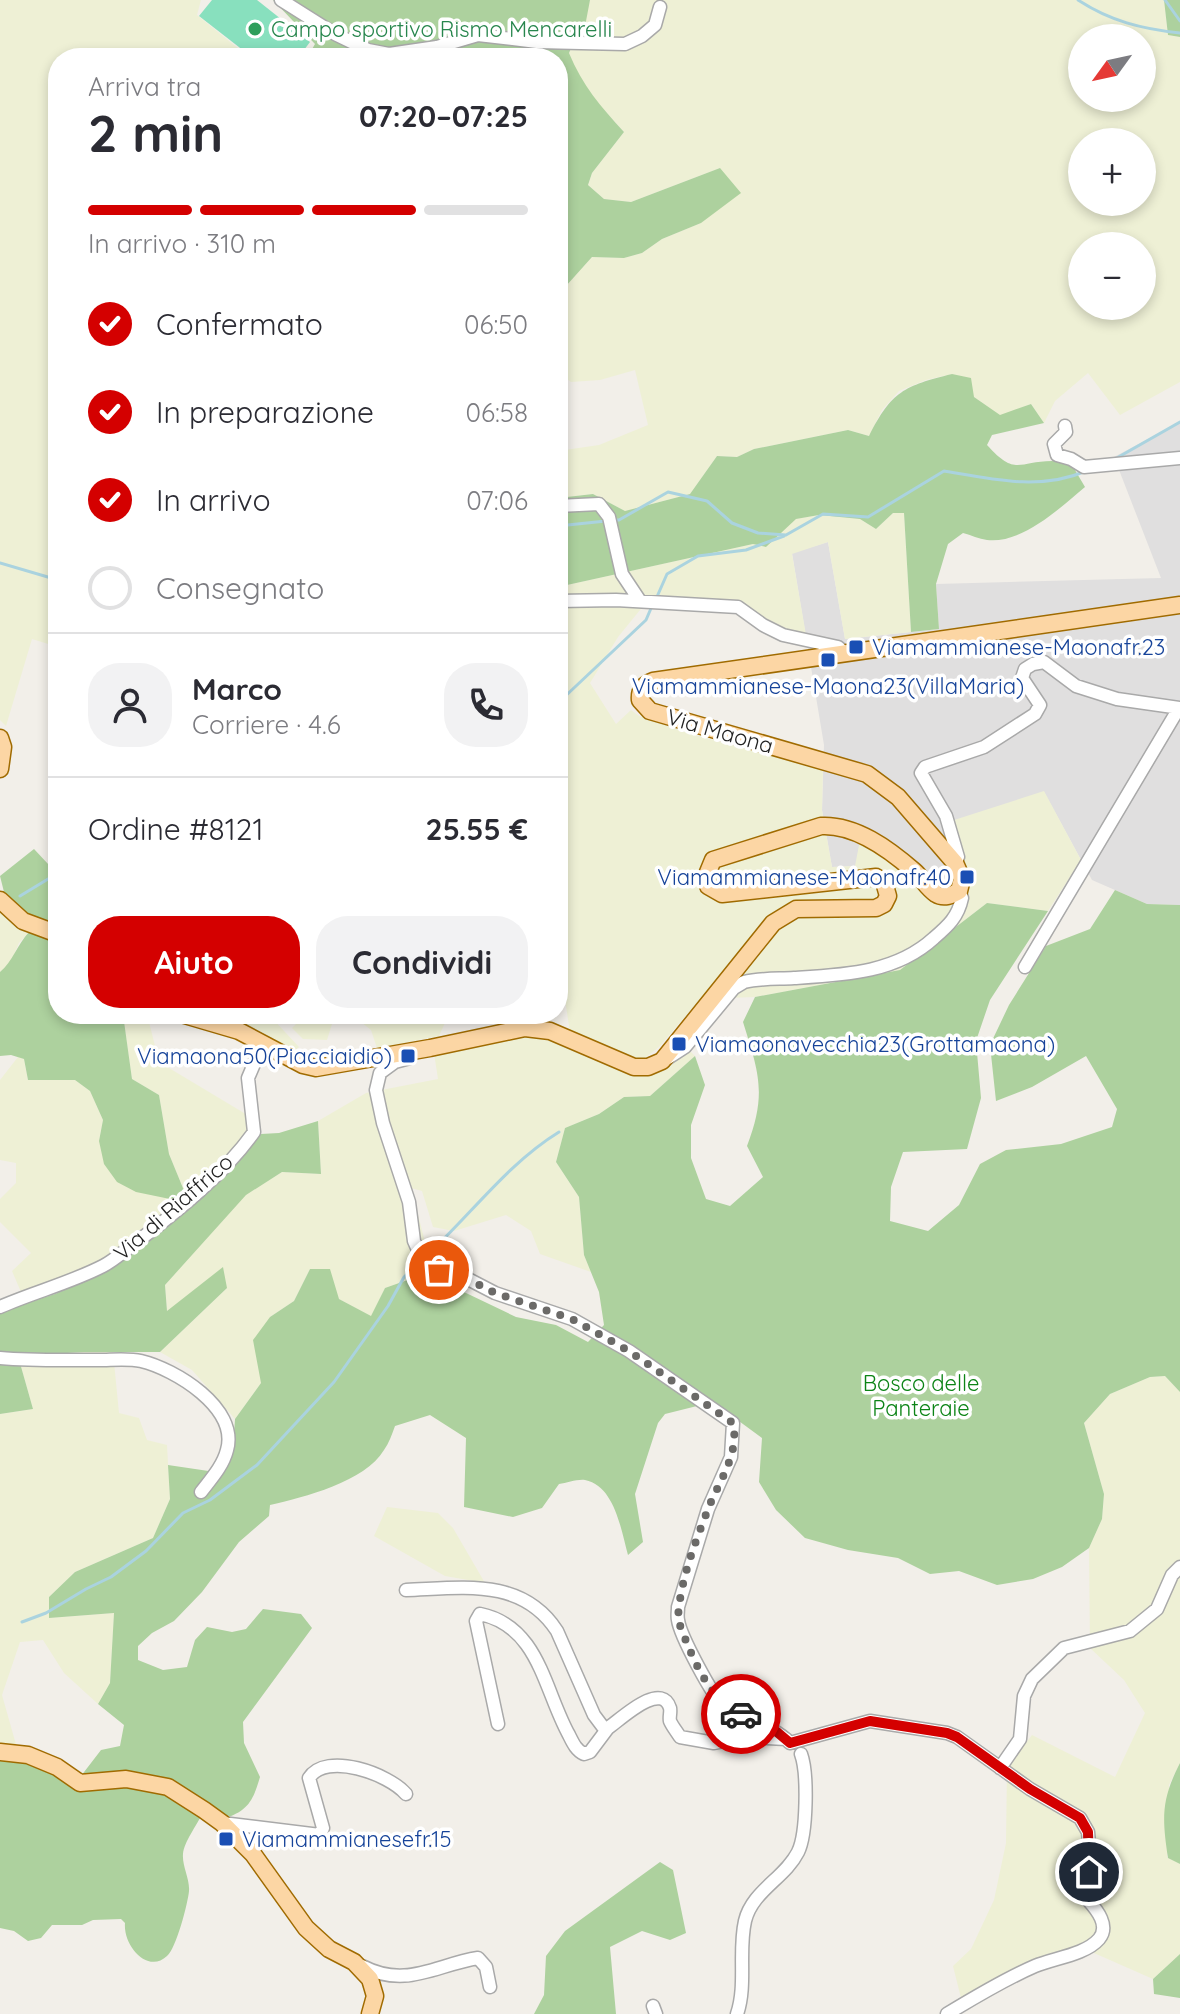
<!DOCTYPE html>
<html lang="it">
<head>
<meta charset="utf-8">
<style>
  body { margin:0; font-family:Quicksand,sans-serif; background:#f2f2f3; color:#2b2b33; height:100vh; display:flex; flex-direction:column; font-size:30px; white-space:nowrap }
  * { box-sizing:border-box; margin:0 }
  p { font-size:26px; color:#7c7c81 }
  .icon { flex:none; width:44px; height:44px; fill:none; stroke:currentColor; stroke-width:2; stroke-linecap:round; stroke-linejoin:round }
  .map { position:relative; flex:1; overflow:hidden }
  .panel { position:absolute; left:48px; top:48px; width:520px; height:976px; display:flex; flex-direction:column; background:#fff; border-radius:32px; box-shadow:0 4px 12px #0003 }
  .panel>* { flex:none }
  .needle { width:52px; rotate:237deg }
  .fabs { position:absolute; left:1068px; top:24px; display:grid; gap:16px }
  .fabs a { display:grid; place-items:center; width:88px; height:88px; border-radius:50%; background:#fff; box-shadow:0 4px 12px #0003; font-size:40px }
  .pin { position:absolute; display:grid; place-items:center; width:68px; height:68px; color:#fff; margin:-34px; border:4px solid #fff; border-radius:50%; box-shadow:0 2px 8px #0007 }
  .courier { position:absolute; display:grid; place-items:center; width:80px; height:80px; margin:-40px; border:6px solid #d40000; border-radius:50%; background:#fff; color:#222; box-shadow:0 2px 10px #0007 }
  .overview em { font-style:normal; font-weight:700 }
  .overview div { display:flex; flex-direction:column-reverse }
  .overview { display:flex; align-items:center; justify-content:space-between; height:136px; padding:0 40px }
  h1 { font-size:52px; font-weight:700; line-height:60px }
  .bar { display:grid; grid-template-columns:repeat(4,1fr); gap:12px 8px; align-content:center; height:96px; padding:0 40px }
  .bar i { height:10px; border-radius:6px; background:#e1e1e2 }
  .bar .on { background:#d40000 }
  .bar p { grid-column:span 4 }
  .line { display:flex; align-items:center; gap:20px; padding:0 40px; border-top:2px solid #e1e1e2 }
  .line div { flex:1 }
  .round { display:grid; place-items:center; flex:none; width:84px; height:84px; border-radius:32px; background:#f2f2f3 }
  ol { padding:0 40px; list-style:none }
  li { display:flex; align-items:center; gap:24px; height:88px }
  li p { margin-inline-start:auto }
  li .icon { padding:8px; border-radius:50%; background:#d40000; color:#fff; stroke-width:4 }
  li:last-child { color:#7c7c81 }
  li i { width:44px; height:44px; border:4px solid #e1e1e2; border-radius:50% }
  .button { display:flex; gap:16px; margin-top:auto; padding:16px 40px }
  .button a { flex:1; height:92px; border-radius:32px; background:#d40000; color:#fff; font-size:32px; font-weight:700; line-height:92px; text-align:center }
  .button a+a { background:#f2f2f3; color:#2b2b33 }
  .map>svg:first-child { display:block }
  .residential { fill:#e0dfdf }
  .farmland { fill:#eef0d5; fill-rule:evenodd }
  .forest { fill:#add19e }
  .pitch { fill:#88e0be }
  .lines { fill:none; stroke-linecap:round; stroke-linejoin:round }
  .stream { stroke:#aad3df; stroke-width:3 }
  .minor-casing { stroke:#a9a9a9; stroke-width:15 }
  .major-casing { stroke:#a06b00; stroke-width:19 }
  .minor { stroke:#fff; stroke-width:12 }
  .major { stroke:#fcd6a4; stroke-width:16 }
  .done { stroke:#6b6a68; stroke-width:8; stroke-dasharray:0 14.4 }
  .route { stroke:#d40000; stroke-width:10 }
  .leisure-dot { fill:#2e9e5b; stroke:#fff; stroke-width:3 }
  .transit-dot { fill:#1a4fb4; stroke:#fff; stroke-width:3 }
  .labels { text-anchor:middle; stroke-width:7; stroke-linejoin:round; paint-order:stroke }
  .leisure-label { font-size:22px; fill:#27864d; stroke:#fff; text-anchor:start }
  .transit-label { font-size:22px; fill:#164399; stroke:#fff; text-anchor:start }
  .street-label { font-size:22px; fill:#222; stroke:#fff }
  .park-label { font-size:22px; fill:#0c8416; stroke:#fff }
</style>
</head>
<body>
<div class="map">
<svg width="1180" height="2014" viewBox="0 0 1180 2014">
  <rect width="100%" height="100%" fill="#f2efe9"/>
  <path class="residential" d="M 1180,422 L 1180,905 L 1147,904 L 1092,880 L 1044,792 L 965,876 L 928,897 L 860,841 L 856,866 L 832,867 L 822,810 L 824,745 L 792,553 L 828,542 L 845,639 L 939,629 L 936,584 L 1161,578 L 1114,457 Z"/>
  <path class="farmland" d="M 0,0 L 201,0 L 197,15 L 250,58 L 58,58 L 58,647 L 32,639 L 6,726 L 0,720 Z
    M 590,0 L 1164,0 L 1168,35 L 1180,37 L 1180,382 L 1120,415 L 1088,373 L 1055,401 L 1044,423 L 1031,404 L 1000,416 L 974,397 L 952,374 L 926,380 L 899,391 L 882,410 L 869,436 L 848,430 L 754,449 L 737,457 L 717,456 L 690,494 L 625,511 L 593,494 L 558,498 L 558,451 L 599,445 L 648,425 L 635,370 L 600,380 L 571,382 L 558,372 L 558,295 L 592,257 L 624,258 L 642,253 L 662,239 L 701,223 L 720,168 L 631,202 L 604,199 L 588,185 L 592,173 L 624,132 L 595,100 L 578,77 L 569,53 ZM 1082,38 L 1142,38 L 1142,98 L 1082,98 ZM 1082,142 L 1142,142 L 1142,202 L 1082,202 ZM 1082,246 L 1142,246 L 1142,306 L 1082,306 Z
    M 893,513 L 904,513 L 911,632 L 845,639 L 828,542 L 792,554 L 806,635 L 766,622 L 741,601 L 649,599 L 618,637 L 590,683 L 616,724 L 631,710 L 639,716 L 691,734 L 823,769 L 822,810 L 832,867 L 855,866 L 860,840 L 904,867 L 928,897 L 965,876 L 951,821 L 1044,791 L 1081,860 L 1048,911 L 987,903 L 900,970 L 755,997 L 700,999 L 659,1047 L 642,1060 L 570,1032 L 561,974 L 558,973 L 558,587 L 753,544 L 766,547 L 795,519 L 819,515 L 860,519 L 876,529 Z
    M 0,911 L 29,932 L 19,943 L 10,964 L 0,972 Z
    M 123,1014 L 147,1014 L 159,1062 L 249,1116 L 250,1136 L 187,1197 L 107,1258 L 60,1279 L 21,1292 L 12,1271 L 31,1253 L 0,1222 L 0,1199 L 16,1183 L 16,1163 L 0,1160 L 0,1080 L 18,1057 L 24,1059 L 28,1080 L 75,1080 L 90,1091 L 103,1120 L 99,1141 L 170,1199 L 185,1193 L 169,1154 L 159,1095 L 132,1079 Z
    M 216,1014 L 273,1014 L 271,1017 L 299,1047 L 293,1053 L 265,1034 L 234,1018 Z
    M 297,1014 L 449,1014 L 439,1036 L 377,1048 L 371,1030 L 361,1022 L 348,1019 L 332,1024 L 327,1040 L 303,1039 L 292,1028 L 301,1019 Z
    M 523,1036 L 547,1037 L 625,1068 L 688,1049 L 695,1056 L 650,1096 L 624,1097 L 599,1114 L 565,1128 L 556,1162 L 579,1197 L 584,1255 L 591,1272 L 540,1254 L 531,1231 L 506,1215 L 454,1231 L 433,1227 L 422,1191 L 411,1188 L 429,1257 L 416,1277 L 385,1288 L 372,1317 L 339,1299 L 310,1269 L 294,1301 L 270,1317 L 261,1383 L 235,1419 L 192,1370 L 160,1352 L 227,1288 L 167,1311 L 165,1285 L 245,1195 L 282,1172 L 321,1174 L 318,1121 L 366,1093 L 438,1079 L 434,1053 Z
    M 84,1352 L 113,1352 L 119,1413 L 139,1418 L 147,1440 L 167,1445 L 170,1499 L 153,1538 L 75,1572 L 49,1597 L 49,1618 L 114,1613 L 110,1683 L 98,1704 L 64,1673 L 43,1640 L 20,1642 L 2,1695 L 17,1748 L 0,1748 L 0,1414 L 33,1409 L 18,1356 Z
    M 1165,1376 L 1180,1392 L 1180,1763 L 1169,1785 L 1167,1857 L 1180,1864 L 1180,1954 L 1153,1979 L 1078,1946 L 962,2002 L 953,1966 L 971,1949 L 994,1900 L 1006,1843 L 1007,1768 L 1032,1735 L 1115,1777 L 1145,1713 L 1124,1680 L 1090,1648 L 1089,1548 L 1102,1519 L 1104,1494 L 1084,1423 L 1110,1394 L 1150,1377 Z
    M 387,1507 L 438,1513 L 453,1528 L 485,1583 L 445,1576 L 374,1536 Z"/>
  <path class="forest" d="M 273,0 L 590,0 L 583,37 L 572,46 L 569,53 C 582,85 601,107 624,132 L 592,173 L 588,185 L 604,199 L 631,202 L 720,168 L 741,193 L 701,223 L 662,239 L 642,253 L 624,258 L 592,257 L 558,295 L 558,58 L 307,58 L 315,44 Z
    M 1164,0 L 1180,0 L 1180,37 L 1168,35 Z
    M 952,374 L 971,378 L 974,397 L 1000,415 L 1031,404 L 1044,423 L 992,435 L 987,445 C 1016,477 1018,461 1052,461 C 1059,461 1066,464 1072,465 L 1085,487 C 1060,508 1022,544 987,540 C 979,539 971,535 963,533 L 948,544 L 936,584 L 939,629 L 911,632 L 904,513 L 893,513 L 876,529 L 860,519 L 819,515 L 796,519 L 766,547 L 753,544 L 558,587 L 558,498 L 593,494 L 625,511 L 690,494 L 717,456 L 737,457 L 754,449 L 848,430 L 869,436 C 892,391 904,386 952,374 Z
    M 34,849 L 49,865 L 58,882 L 58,1014 L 123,1014 L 132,1079 L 159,1095 L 169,1154 L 185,1193 L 170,1199 L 136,1192 L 117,1182 L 104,1164 L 99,1141 L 103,1120 L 90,1091 L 75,1080 L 28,1080 L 24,1059 L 11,1055 L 0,1056 L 0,972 C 13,961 17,945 29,932 L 24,914 L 5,896 L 0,876 Z
    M 1115,890 L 1147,904 L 1180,905 L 1180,1392 L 1165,1376 L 1150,1377 L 1110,1394 L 1084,1423 L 1104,1494 L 1102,1519 L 1089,1548 L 1062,1567 L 1033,1579 L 997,1585 L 959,1571 L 930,1574 L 898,1558 L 848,1550 L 805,1538 L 776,1510 L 759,1482 L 762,1438 L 713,1402 L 665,1414 L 658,1423 L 635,1494 L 643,1542 L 628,1555 C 621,1530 615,1486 585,1480 C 577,1479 567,1483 559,1484 L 542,1508 L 513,1517 L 464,1507 L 466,1438 L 430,1415 L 395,1426 C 392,1434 389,1443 384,1450 C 365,1482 304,1497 270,1505 L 269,1516 L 239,1542 L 202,1592 L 174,1621 L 152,1633 L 138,1646 L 138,1660 L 163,1670 L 187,1667 L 195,1640 L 207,1627 L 232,1632 L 246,1629 L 263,1609 L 301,1614 L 312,1628 L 243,1722 L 244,1743 L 260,1777 C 253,1801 248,1811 223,1819 L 165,1782 L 81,1776 L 101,1750 L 120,1746 L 124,1725 L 98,1704 L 110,1683 L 114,1613 L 49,1618 L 49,1597 L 75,1572 L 153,1538 L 170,1499 L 168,1465 L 222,1473 L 233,1450 L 235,1419 L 261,1383 L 253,1340 L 270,1317 L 294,1301 L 310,1269 L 330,1269 L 339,1299 L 371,1316 L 385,1288 L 416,1277 L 466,1293 L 516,1317 L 556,1325 L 588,1342 L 604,1325 L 599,1292 L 584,1255 L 579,1197 L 556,1162 L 565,1128 L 599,1114 L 624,1097 L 650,1096 L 695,1056 L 705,1085 L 691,1125 L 691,1158 L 706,1199 L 730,1206 L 763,1177 L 747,1146 C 767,1094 759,1073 743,1022 L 755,997 L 900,970 L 987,903 L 1048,911 L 990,1000 L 976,1041 L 981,1098 L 967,1149 L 903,1152 L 891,1187 L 890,1221 L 928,1231 L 959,1205 L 980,1164 L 1006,1150 L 1061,1144 L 1112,1127 L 1117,1109 L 1086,1056 L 1032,1087 L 996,1101 L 990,1045 L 1009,1005 L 1046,946 L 1090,929 Z
    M 318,1121 L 321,1174 L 282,1172 L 246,1195 L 165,1285 L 167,1311 L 223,1267 L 227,1288 L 160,1352 L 84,1352 L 18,1356 L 33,1409 L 0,1414 L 0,1311 L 55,1294 L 97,1274 L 232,1166 L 261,1134 L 279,1133 Z
    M 0,1757 L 37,1763 L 66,1783 L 135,1785 L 167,1794 L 202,1814 C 197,1825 184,1842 183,1854 C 182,1866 190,1879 189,1891 C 188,1903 176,1949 167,1956 C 148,1974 123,1946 125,1923 L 121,1919 L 93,1920 L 82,1925 L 52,1925 L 41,1938 L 28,1941 L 14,1931 L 0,1928 Z
    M 1180,1763 L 1180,1864 L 1168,1858 C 1162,1818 1161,1800 1180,1763 Z
    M 660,1862 L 673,1870 L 686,1933 L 670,1940 L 642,1931 L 610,1947 L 616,2014 L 534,2014 L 544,1995 L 546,1956 L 565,1931 Z
    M 1180,1954 L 1180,1998 L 1154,1994 L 1153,1979 Z"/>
  <path class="pitch" d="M 212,0 L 257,0 L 310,42 L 298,58 L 253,58 L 199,16 Z"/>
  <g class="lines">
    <path class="stream" d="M 1078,0 C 1110,21 1142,29 1180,33
      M 1165,0 L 1180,21
      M 54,289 L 58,287
      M 1115,459 L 1180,422
      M 613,520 L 619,520 L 668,492 L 707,501 L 732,523 L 758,533 L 786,535 L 823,514 L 868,517 L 944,471 C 991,479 1040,491 1086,471
      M 558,526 L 606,521
      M 0,563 L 58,580
      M 656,599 L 667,574 L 698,556 L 746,550 L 784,536
      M 558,703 L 646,620 L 652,606
      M 20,896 L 58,873
      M 426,1256 C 470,1216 507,1164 559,1132
      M 22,1622 L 46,1613 L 86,1589 L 111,1577 L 146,1551 L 183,1513 L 210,1500 L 257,1465 L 334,1382 L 388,1306 L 404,1277 L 420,1262"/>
    <defs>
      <path id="minor" d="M 281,0 L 335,34 L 368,50 L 389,54 L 437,47 L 478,35 L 537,42 L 625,44 L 642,36 L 655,25 L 660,7
        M 1065,426 L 1066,432 L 1054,444 L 1057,455 L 1071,459 L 1084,467 L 1180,458
        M 558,506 L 599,504 L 609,517 L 622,574 L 640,601
        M 558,601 L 616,600 L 738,607 L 763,625 L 783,635 L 838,647 L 845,653
        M 955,863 L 958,857 L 946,816 L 921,773 L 925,767 L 984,747 L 1035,714 L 1040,705 L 1022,678 L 1025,669 L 1033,664 L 1044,662 L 1076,686 L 1117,699 L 1180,708
        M 1025,967 L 1179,708
        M 410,1058 L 395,1062 L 380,1073 L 376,1090 L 383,1123 L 409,1202 L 414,1241 L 423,1261 L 439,1270 L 468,1279 L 495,1293 L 572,1319 L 629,1351 L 733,1423 L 731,1457 L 708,1509 L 678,1607 C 678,1612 677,1616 678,1620 C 680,1635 713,1698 725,1707 C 746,1722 770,1723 790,1743 L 870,1721 L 947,1733 L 957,1737 L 1030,1789 L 1080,1818 L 1088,1832 L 1089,1843 L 1088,1900 C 1097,1910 1110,1926 1099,1939 C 1085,1955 1054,1958 1035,1966 C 1005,1979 975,1997 947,2014
        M 668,1058 L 685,1047 L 734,988 L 744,982 C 760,978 777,979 794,978 C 844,975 896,973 934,938 C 948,926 958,917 962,898 L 959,891
        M 0,1307 C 34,1292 70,1283 103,1266 C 115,1260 126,1249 138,1241 C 179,1210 224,1174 254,1132 L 248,1078 L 263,1043
        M 0,1358 C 33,1361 66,1360 98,1360 C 112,1360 128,1358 141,1361 C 175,1369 239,1408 227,1450 C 223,1466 211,1479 201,1492
        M 406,1590 C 462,1588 522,1577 557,1631 L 594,1715 L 603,1727 L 608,1728 C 620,1720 661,1680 670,1708 C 671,1712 669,1717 670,1721 C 672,1726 677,1732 680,1737 L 714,1743 L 746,1737 L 786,1739
        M 498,1724 L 476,1621 L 480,1614 C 539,1626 544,1690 569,1735 C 573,1743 576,1750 584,1754 L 590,1752 L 608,1728
        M 1000,1768 L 1020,1739 L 1024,1696 L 1032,1679 L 1064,1648 L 1130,1631 L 1157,1609 L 1172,1575 L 1180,1567
        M 222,1823 L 320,1835 L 323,1828 L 309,1778 C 326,1751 389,1774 406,1794
        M 362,1966 C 406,1989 435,1965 478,1958 L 486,1967 L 490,1987
        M 653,2006 L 656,2014
        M 737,2014 C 747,1985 738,1951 745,1921 C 752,1891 785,1878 798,1852 C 807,1834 808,1773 801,1754"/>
      <path id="major" d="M 0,738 L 3,747 L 0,769
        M 0,900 L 23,921 L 58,934
        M 181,1014 L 239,1031 L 303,1065 L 316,1068 L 430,1048 L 525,1028 L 550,1031 L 634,1067 L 648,1067 L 662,1061 L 773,923 L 796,909 L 876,908 L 884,904 L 888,896 L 884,882 L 876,877 L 722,894 L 708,886 L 706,877 L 713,860 L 821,826 C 855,824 889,849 914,871 C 922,878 927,888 936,894 C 944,899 952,895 959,891 L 962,879 L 955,863 L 898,797 L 867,774 L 650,711 L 640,700 C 639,690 644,684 653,681 L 1180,605
        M 0,1752 L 28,1755 L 57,1767 L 80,1783 L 126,1779 L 168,1787 L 204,1810 L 222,1823 L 253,1854 L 306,1928 L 329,1949 L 354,1962 L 370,1979 L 375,1996 L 370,2014"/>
    </defs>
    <use href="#minor" class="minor-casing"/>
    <use href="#major" class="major-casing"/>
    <use href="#minor" class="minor"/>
    <use href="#major" class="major"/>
  </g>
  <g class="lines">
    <path class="done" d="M 439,1270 L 468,1279 L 495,1293 L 572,1319 L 629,1351 L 733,1423 C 740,1455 717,1484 707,1512 C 694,1545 679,1585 678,1620 C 690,1652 708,1701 741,1714"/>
    <path class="route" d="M 741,1714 L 777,1732 L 790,1743 L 870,1721 L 947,1733 L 957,1737 L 1030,1789 L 1080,1818 L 1088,1832 L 1089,1872"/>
  </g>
  <circle class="leisure-dot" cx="255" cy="29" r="8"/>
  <g class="transit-dot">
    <rect x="848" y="639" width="16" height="16" rx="4"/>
    <rect x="820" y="652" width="16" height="16" rx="4"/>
    <rect x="959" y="869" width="16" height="16" rx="4"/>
    <rect x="671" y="1036" width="16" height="16" rx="4"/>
    <rect x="400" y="1048" width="16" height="16" rx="4"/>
    <rect x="218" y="1831" width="16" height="16" rx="4"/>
  </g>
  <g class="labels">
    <g class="leisure-label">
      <text x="271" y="37">Campo sportivo Rismo Mencarelli</text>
    </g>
    <g class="transit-label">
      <text x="872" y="655">Viamammianese-Maonafr.23</text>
      <text x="828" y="694" text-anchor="middle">Viamammianese-Maona23(VillaMaria)</text>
      <text x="951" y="885" text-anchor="end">Viamammianese-Maonafr.40</text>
      <text x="695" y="1052">Viamaonavecchia23(Grottamaona)</text>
      <text x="392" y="1064" text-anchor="end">Viamaona50(Piacciaidio)</text>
      <text x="242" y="1847">Viamammianesefr.15</text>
    </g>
    <g class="street-label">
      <text transform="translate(720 731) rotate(16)" y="8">Via Maona</text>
      <text transform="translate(173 1207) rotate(-41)" y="8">Via di Riaffrico</text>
    </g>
    <g class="park-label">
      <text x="921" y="1391">Bosco delle<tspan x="921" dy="25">Panteraie</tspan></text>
    </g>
  </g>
</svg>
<div class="fabs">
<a><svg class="needle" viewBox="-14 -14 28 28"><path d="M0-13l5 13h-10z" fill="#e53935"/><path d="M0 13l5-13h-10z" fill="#7c7c81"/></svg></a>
<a>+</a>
<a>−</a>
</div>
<div class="pin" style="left:439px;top:1270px;background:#ea580c"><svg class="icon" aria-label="bag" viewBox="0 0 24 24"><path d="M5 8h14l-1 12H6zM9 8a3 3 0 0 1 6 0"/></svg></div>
<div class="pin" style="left:1089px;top:1872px;background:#1f2937"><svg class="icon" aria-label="home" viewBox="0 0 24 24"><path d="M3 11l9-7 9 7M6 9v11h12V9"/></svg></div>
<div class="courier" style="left:741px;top:1714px"><svg class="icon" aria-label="car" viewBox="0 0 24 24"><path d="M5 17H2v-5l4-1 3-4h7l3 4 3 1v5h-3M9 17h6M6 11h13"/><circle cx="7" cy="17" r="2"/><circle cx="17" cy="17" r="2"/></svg></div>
<section class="panel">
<div class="overview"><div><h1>2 min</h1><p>Arriva tra</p></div><em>07:20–07:25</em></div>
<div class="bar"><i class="on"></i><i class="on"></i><i class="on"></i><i></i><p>In arrivo · 310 m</p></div>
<ol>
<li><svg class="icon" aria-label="check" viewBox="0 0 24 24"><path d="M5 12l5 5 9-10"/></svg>Confermato<p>06:50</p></li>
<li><svg class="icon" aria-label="check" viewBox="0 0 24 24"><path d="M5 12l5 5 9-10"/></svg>In preparazione<p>06:58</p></li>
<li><svg class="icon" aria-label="check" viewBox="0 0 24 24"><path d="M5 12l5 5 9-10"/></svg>In arrivo<p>07:06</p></li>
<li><i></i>Consegnato</li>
</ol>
<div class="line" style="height:144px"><a class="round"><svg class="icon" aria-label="person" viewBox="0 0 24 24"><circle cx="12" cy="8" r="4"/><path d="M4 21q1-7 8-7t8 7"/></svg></a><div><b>Marco</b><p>Corriere · 4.6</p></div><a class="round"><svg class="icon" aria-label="phone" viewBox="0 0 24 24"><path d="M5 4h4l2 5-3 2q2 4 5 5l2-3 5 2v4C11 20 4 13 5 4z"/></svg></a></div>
<div class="line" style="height:104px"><div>Ordine #8121</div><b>25.55 €</b></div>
<div class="button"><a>Aiuto</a><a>Condividi</a></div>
</section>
</div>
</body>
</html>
